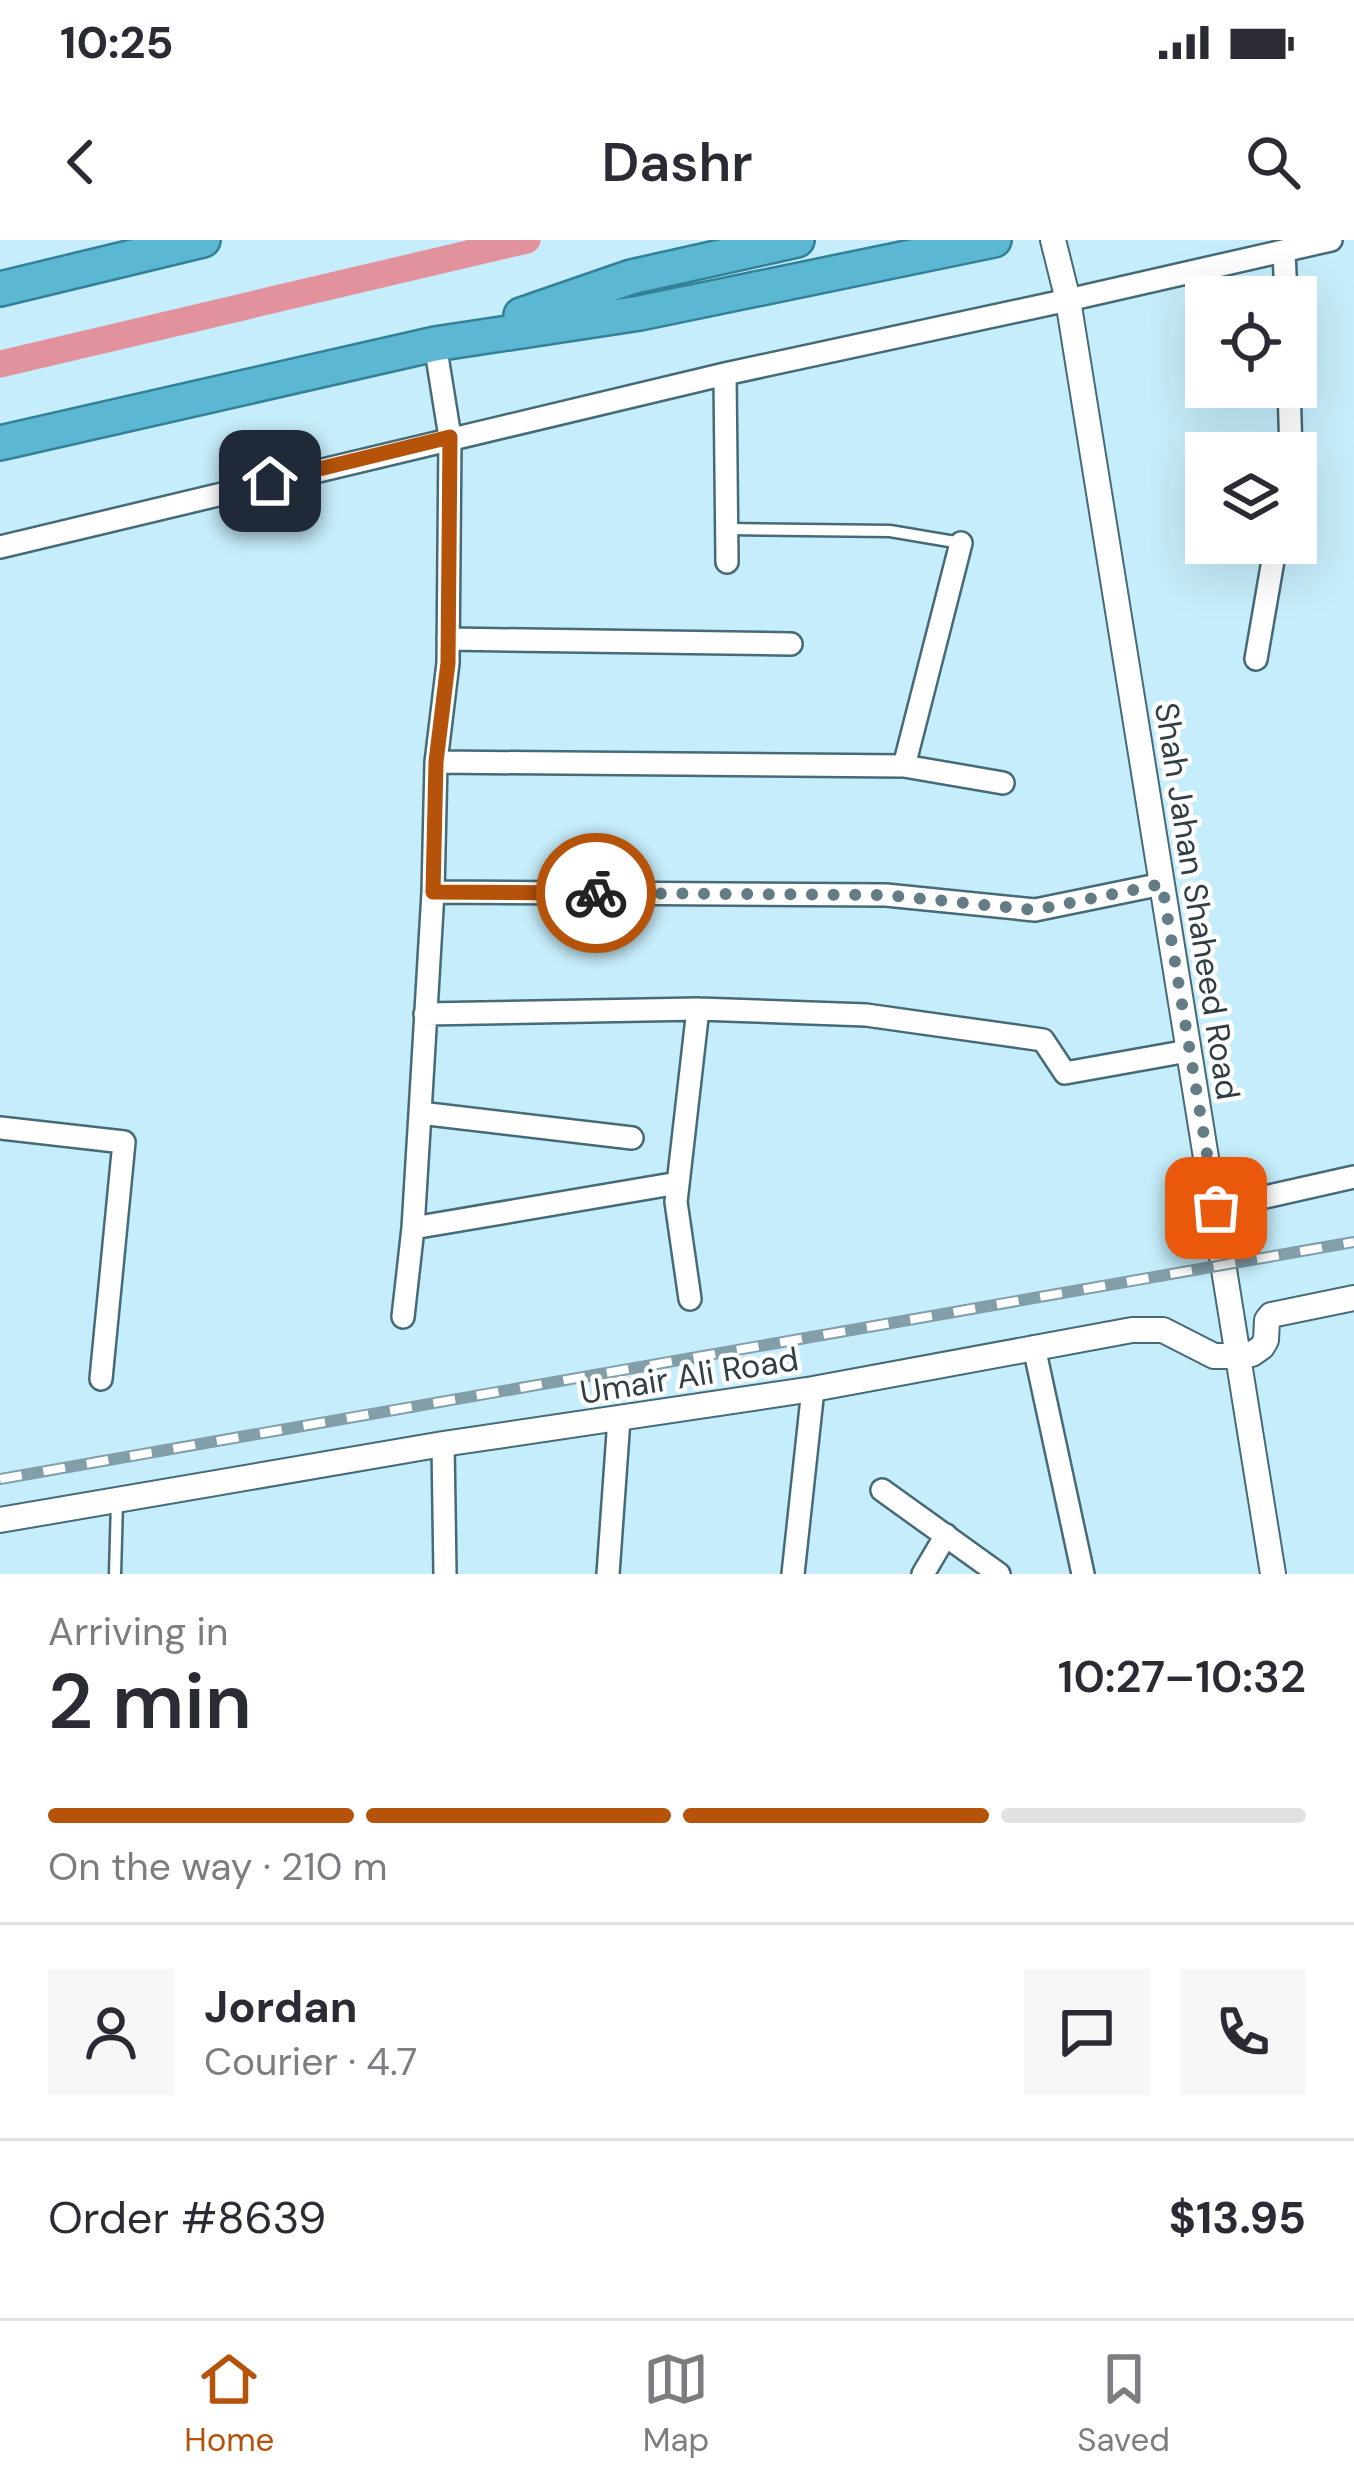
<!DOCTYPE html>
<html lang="en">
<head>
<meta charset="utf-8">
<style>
  body { margin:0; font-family:"DM Sans",sans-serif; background:#f7f7f7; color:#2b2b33; height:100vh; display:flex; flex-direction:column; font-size:45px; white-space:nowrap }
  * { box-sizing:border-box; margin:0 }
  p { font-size:39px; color:#7c7c81 }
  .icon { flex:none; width:66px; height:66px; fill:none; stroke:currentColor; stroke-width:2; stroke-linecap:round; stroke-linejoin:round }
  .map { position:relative; height:1334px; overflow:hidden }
  .details { display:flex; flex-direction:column; background:#fff; flex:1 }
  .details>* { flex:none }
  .buttons { position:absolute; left:1185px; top:36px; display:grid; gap:24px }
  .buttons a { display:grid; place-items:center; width:132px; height:132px; border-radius:0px; background:#fff; box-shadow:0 12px 48px #0002; font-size:60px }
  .pin { position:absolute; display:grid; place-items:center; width:102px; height:102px; color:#fff; margin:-51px; border-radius:24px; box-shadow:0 6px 18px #0006 }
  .courier { position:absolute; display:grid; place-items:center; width:120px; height:120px; margin:-60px; border:9px solid #b45309; border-radius:50%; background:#fff; color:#222; box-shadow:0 3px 15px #0007 }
  .summary em { font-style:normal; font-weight:600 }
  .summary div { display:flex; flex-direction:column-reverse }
  .summary { display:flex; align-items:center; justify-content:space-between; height:204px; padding:0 48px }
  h1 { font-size:78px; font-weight:600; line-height:90px }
  .bar { display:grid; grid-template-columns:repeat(4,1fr); gap:18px 12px; align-content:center; height:144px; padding:0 48px }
  .bar i { height:15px; border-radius:9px; background:#e1e1e2 }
  .bar .selected { background:#b45309 }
  .bar p { grid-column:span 4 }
  .line { display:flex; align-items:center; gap:30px; padding:0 48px; border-top:3px solid #e1e1e2 }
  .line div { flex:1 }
  .round { display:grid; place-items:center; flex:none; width:126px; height:126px; border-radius:0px; background:#f7f7f7 }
  .status { display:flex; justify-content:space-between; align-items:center; height:84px; padding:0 60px; background:#fff; direction:ltr }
  .status svg { height:33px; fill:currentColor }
  header { display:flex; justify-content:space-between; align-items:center; height:156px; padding:0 48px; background:#fff; font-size:54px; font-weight:600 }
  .menu { display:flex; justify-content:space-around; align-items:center; height:168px; border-top:3px solid #e1e1e2; background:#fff; font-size:33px; color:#7c7c81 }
  .menu a { display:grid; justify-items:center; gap:6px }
  .menu .selected { color:#b45309 }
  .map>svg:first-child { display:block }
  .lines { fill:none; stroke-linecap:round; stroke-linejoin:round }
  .canal { stroke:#e2929d; stroke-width:27 }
  .service-casing { stroke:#466a76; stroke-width:15 }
  .minor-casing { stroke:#466a76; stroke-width:26 }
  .tertiary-casing { stroke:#466a76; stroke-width:28 }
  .trunk-casing { stroke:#338199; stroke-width:38 }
  .service { stroke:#fff; stroke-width:10 }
  .minor { stroke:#fff; stroke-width:21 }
  .tertiary { stroke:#fff; stroke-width:24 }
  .trunk { stroke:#5cb7d2; stroke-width:33 }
  .rail-casing { stroke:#829fa9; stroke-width:12 }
  .rail { stroke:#fff; stroke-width:8; stroke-dasharray:22; stroke-linecap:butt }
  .done { stroke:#647c85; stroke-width:12; stroke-dasharray:0 21.6 }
  .route { stroke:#b45309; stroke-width:15 }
  .labels { text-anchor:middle; stroke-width:9; stroke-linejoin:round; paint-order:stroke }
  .street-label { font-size:33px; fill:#303f45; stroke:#fff }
</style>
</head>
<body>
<div class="status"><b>10:25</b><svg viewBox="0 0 49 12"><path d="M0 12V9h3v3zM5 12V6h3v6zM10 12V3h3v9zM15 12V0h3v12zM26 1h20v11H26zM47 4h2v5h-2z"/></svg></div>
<header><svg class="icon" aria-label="back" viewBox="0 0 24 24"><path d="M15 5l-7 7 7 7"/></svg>Dashr<svg class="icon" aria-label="search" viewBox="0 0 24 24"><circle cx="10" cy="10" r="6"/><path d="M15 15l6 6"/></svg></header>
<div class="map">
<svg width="1354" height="1334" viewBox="0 0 1354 1334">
  <rect width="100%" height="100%" fill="#c6edfb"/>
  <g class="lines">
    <path class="canal" d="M 0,124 L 527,0"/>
    <defs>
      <path id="service" d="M 727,289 L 890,291 L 961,303
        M 115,1334 L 117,1262"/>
      <path id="minor" d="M 1284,11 L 1286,57
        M 725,134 L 727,322
        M 1289,147 L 1291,213
        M 0,307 L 725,134 L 1068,60 L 1331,0
        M 448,399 L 791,404
        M 1256,419 L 1276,303
        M 436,522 L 904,526 L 1003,543
        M 904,526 L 961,303
        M 433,652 L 886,655 L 1035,670 L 1162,644
        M 425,774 L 698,769 L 866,775 L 1043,800 L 1065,833 L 1188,811
        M 420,873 L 632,898
        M 0,888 L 124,902 L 101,1139
        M 1216,968 L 1354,937
        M 413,988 L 678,943
        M 690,1059 L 676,962 L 698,769
        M 403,1077 L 413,988 L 420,873 L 433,652 L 436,522 L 448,423 L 450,197 L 435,104
        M 1034,1107 L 1083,1334
        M 443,1204 L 445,1334
        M 882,1250 L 999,1334
        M 608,1334 L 619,1179
        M 793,1334 L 813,1149
        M 923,1334 L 946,1295"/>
      <path id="tertiary" d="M 1053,0 L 1068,60 L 1273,1334
        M 0,1280 L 443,1204 L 813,1149 L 1132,1090 L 1163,1090 L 1214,1116 L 1238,1116 L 1252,1114 L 1262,1107 L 1266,1100 L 1267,1080 L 1271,1075 L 1354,1058"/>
      <path id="trunk" d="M 0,49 L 203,0
        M 521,75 L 631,37 L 797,0
        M 0,203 L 435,104 L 640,73 L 994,0"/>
    </defs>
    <use href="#service" class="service-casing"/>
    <use href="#minor" class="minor-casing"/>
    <use href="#tertiary" class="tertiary-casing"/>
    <use href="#trunk" class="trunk-casing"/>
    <use href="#service" class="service"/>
    <use href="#minor" class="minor"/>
    <use href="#tertiary" class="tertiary"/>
    <use href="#trunk" class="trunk"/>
    <defs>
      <path id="rail" d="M 0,1239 L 1354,1002"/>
    </defs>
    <use href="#rail" class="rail-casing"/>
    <use href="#rail" class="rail"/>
  </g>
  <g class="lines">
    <path class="done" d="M 596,653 L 886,655 L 1035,670 L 1162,644 L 1216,968"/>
    <path class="route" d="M 270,241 L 450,197 L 448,423 L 436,522 L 433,652 L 596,653"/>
  </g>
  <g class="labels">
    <g class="street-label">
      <text transform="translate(1198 661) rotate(81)" y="12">Shah Jahan Shaheed Road</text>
      <text transform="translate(689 1135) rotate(-9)" y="12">Umair Ali Road</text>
    </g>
  </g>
</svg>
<div class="buttons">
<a><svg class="icon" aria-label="locate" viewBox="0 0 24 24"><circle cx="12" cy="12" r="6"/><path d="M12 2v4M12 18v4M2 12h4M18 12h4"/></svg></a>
<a><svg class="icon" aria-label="layers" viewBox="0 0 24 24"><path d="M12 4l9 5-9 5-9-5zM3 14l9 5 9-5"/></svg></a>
</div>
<div class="pin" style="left:1216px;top:968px;background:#ea580c"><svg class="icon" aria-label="bag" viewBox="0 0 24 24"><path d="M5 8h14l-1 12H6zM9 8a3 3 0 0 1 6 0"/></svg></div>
<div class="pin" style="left:270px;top:241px;background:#1f2937"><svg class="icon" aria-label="home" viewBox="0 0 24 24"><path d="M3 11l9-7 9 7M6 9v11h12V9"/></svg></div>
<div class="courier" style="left:596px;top:653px"><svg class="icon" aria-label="bike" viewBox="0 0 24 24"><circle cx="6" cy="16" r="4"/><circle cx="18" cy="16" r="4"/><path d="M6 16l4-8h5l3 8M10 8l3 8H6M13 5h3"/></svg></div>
</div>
<section class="details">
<div class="summary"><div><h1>2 min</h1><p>Arriving in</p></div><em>10:27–10:32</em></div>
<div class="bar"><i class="selected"></i><i class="selected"></i><i class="selected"></i><i></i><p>On the way · 210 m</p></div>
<div class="line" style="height:216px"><a class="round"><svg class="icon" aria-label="person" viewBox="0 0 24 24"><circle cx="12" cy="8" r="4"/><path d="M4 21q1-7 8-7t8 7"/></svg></a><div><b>Jordan</b><p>Courier · 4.7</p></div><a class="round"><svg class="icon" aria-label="chat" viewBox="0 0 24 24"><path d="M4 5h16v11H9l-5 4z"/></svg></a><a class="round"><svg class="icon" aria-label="phone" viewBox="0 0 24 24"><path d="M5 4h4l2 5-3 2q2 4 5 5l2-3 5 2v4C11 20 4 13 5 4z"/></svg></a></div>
<div class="line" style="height:156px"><div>Order #8639</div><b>$13.95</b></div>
</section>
<nav class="menu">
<a class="selected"><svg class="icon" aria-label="home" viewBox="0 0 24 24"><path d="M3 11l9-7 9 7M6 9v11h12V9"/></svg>Home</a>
<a><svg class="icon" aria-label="map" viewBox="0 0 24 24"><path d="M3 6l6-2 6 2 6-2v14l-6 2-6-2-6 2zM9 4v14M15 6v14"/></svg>Map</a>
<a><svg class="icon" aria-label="saved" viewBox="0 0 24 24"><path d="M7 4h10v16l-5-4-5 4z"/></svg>Saved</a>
</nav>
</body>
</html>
